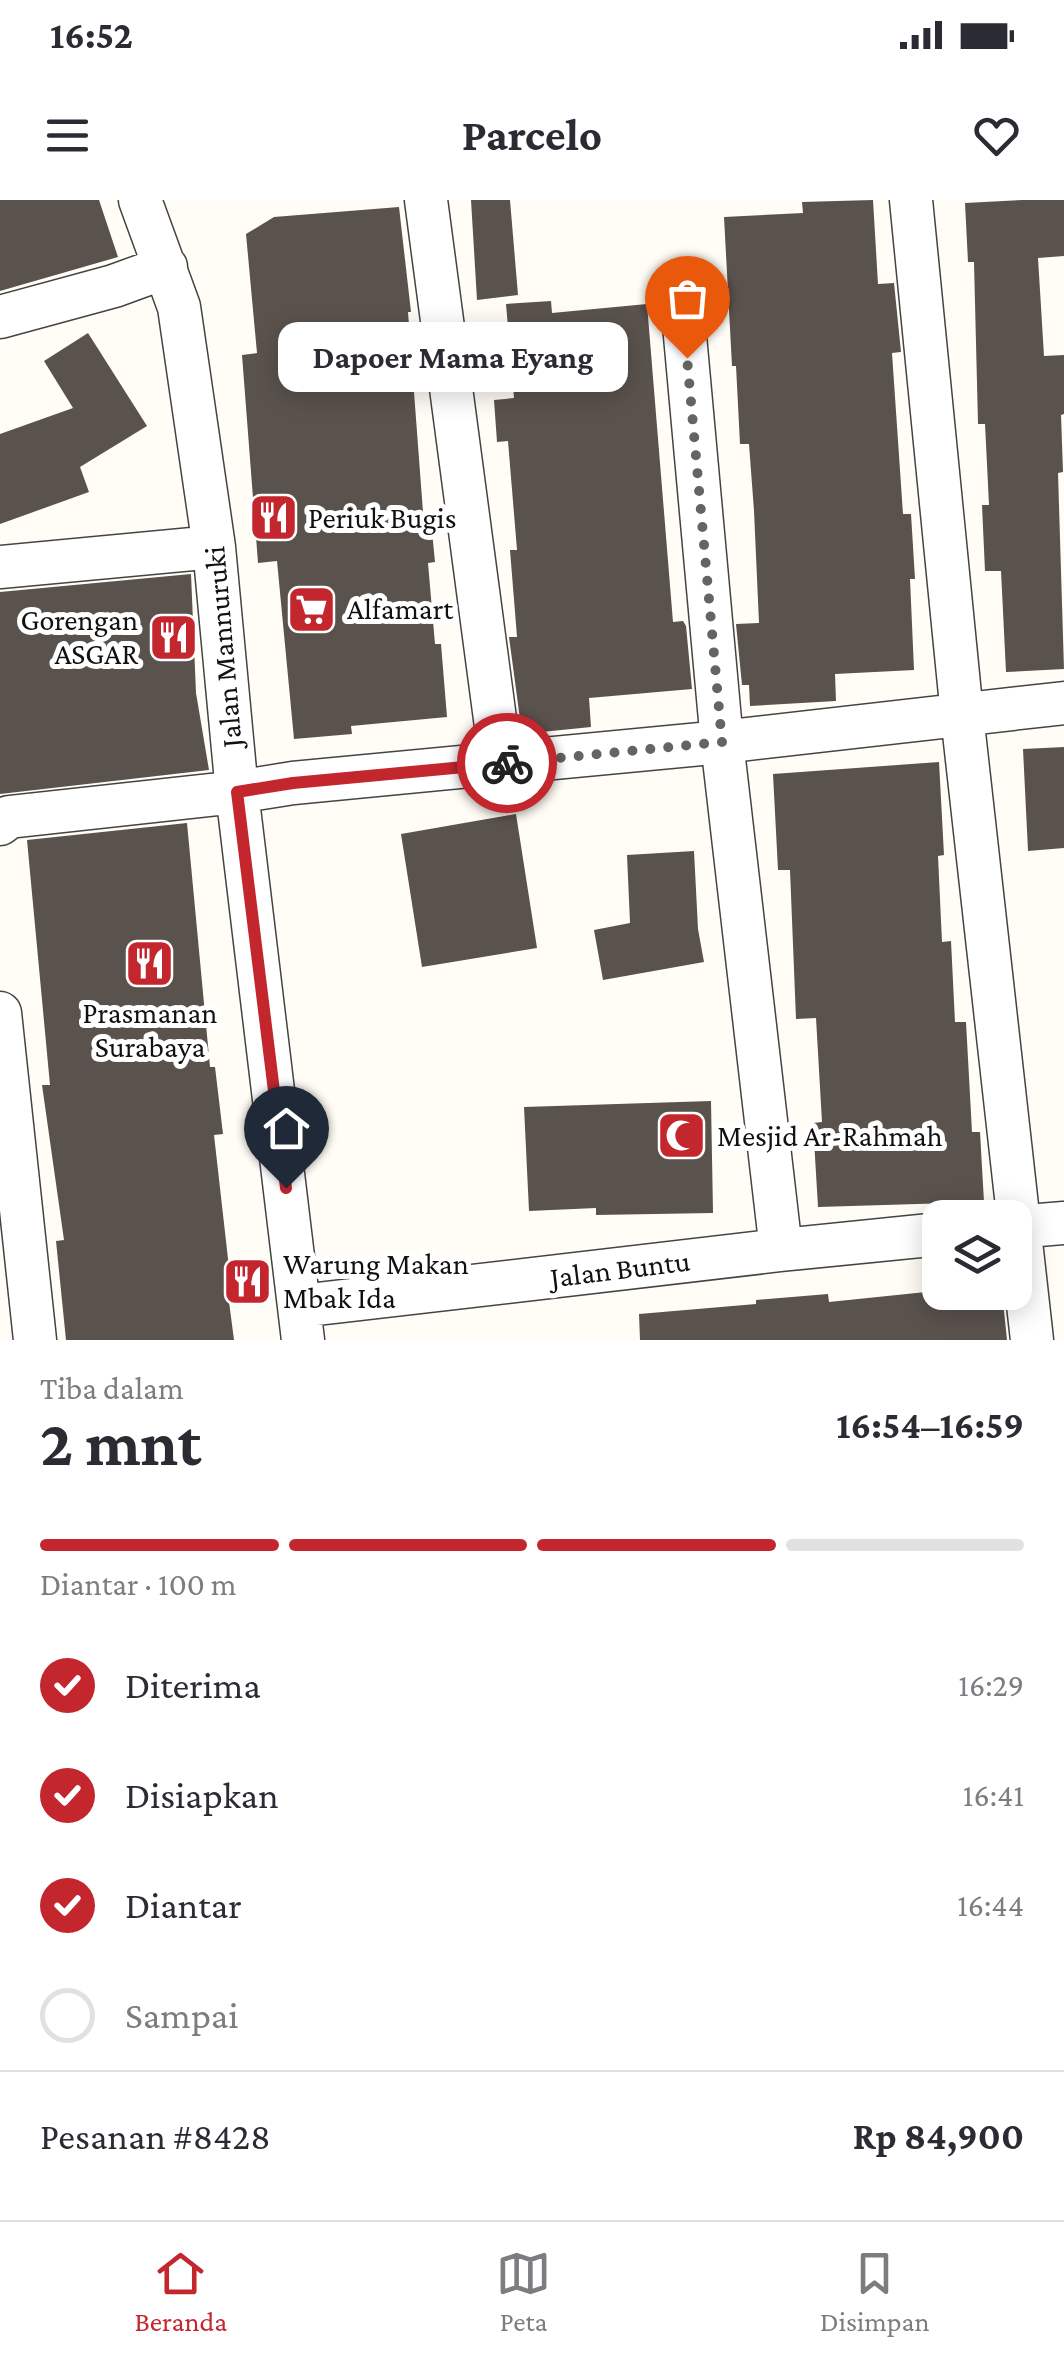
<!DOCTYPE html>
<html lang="id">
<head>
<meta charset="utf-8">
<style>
  body { margin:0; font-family:"Crimson Pro",serif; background:#f2f2f3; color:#2b2b33; height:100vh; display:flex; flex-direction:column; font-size:38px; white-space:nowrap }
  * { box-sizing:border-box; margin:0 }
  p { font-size:32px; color:#7c7c81 }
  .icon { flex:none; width:55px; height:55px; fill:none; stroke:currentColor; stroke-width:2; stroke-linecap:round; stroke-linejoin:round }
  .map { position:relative; height:1140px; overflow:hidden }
  .details { display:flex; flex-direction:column; background:#fff; flex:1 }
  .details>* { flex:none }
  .tools { position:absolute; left:922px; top:1000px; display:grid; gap:20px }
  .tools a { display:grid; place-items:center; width:110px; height:110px; border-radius:20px; background:#fff; box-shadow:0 5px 25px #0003; font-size:50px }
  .pin { position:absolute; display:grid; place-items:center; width:85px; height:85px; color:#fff; margin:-102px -42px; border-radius:50% 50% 50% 0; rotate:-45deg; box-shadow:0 0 10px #0007 }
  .pin .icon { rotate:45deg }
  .courier { position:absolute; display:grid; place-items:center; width:100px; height:100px; margin:-50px; border:8px solid #c4262e; border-radius:50%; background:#fff; color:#222; box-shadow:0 2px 12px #0007 }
  .bubble { position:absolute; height:70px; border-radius:20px; background:#fff; box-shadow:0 5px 25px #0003; font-size:32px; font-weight:700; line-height:70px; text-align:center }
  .overview em { font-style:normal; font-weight:700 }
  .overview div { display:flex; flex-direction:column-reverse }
  .overview { display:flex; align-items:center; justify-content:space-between; height:170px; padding:0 40px }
  h1 { font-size:65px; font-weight:700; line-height:75px }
  .bar { display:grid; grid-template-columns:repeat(4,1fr); gap:15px 10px; align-content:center; height:120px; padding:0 40px }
  .bar i { height:12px; border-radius:8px; background:#e1e1e2 }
  .bar .on { background:#c4262e }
  .bar p { grid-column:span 4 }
  .line { display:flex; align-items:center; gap:25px; padding:0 40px; border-top:2px solid #e1e1e2 }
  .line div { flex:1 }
  ol { padding:0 40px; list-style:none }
  li { display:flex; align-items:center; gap:30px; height:110px }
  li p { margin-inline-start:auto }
  li .icon { padding:10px; border-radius:50%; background:#c4262e; color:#fff; stroke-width:4 }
  li:last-child { color:#7c7c81 }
  li i { width:55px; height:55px; border:5px solid #e1e1e2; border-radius:50% }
  .status { display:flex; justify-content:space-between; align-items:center; height:70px; padding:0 50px; background:#fff; direction:ltr }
  .status svg { height:28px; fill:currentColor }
  header { display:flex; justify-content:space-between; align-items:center; height:130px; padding:0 40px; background:#fff; font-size:45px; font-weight:700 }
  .tabs { display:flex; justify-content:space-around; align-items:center; height:140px; border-top:2px solid #e1e1e2; background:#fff; font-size:28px; color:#7c7c81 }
  .tabs a { display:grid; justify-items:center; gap:5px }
  .tabs .on { color:#c4262e }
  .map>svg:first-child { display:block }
  .building { fill:#5a524d }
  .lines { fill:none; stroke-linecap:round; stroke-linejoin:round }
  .minor-casing { stroke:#444; stroke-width:45 }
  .minor { stroke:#fff; stroke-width:42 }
  .done { stroke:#646461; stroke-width:10; stroke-dasharray:0 18 }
  .route { stroke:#c4262e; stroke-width:12 }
  .labels { text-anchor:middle; stroke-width:10; stroke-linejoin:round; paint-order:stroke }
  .poi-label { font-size:30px; fill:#111; stroke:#fff; text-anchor:start }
  .street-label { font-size:30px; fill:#111; stroke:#fff }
</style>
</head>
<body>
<div class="status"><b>16:52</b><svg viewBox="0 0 49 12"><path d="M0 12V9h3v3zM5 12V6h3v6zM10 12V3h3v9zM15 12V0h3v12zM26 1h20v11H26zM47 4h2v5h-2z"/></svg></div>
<header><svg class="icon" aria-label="menu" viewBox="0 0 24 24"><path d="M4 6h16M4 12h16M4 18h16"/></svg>Parcelo<svg class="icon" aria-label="heart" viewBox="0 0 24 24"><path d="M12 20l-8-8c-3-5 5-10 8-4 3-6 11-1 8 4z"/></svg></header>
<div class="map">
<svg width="1064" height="1140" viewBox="0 0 1064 1140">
  <rect width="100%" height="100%" fill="#fffdf5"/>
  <path class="building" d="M 0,0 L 99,0 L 118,57 L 0,91 Z
    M 471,0 L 510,0 L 518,95 L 477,100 Z
    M 873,0 L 878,84 L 894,83 L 901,152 L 892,153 L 903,314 L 911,314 L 915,379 L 910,379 L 914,470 L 835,474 L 836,501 L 750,506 L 749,485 L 742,485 L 736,424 L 759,423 L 754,311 L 749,244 L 740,244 L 736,166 L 732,166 L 724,17 L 803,13 L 802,2 Z
    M 1023,0 L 1064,0 L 1064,56 L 1038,58 L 1044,156 L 1064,155 L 1064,214 L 1061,215 L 1063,272 L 1058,273 L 1064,469 L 1006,472 L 1001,371 L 985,371 L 982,305 L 989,305 L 985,224 L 978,224 L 974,62 L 968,62 L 965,3 Z
    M 399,7 L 411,112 L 408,112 L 423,312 L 430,311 L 435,362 L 428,363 L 435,444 L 441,444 L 447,517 L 351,526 L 352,534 L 294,539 L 277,361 L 258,363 L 242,155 L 257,153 L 246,34 L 274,17 Z
    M 551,101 L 552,113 L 647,104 L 673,422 L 683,421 L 686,426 L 692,489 L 589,498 L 591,527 L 522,534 L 509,437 L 517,437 L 510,350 L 517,350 L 508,241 L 497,242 L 494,200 L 514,198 L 506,104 Z
    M 88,133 L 147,226 L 80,267 L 89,292 L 0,324 L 0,234 L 73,208 L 44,161 Z
    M 191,374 L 196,493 L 209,570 L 0,594 L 0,392 Z
    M 1064,547 L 1064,648 L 1028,651 L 1023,549 Z
    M 939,562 L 944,655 L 938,656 L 942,742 L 951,741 L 955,822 L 966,822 L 972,932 L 980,932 L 984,1002 L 818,1007 L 813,923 L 822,922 L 816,818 L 796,819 L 790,670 L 778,670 L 773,574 Z
    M 516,614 L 537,748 L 422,767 L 401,634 Z
    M 187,623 L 210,867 L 215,867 L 223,934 L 214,935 L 232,1094 L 228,1094 L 234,1140 L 66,1140 L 56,1041 L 64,1040 L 42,885 L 50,885 L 27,640 Z
    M 694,651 L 698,729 L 704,762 L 603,780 L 594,730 L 630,723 L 627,655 Z
    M 711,901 L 713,1013 L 596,1015 L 596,1008 L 529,1011 L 524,907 Z
    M 926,1092 L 1002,1092 L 1007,1140 L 640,1140 L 639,1114 L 756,1104 L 756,1100 L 828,1094 L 829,1102 Z"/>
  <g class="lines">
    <defs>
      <path id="minor" d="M 140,0 L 179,107 L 214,347 L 237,592 L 303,1140
        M 426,0 L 501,564
        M 911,0 L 962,515 L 1032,1140
        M 680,81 L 722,542 L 781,1050
        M 0,117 L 114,86 L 166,67
        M 0,367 L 214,347
        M 0,624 L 9,617 L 237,592 L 293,583 L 722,542 L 1064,503
        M 0,813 L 35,1140
        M 1015,1027 L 1064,1023
        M 300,1106 L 781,1050 L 940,1034"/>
    </defs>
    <use href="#minor" class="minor-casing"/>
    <use href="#minor" class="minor"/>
  </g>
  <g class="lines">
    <path class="done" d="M 507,563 L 722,542 L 687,158"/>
    <path class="route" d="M 286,988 L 237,592 L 293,583 L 507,563"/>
  </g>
  <defs>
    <symbol id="restaurant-square" viewBox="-11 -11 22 22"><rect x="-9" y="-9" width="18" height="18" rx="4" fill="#c4262e" stroke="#fff"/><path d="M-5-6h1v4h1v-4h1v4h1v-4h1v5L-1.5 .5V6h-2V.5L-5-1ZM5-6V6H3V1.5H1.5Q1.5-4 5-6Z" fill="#fff"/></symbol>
    <symbol id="supermarket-square" viewBox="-11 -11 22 22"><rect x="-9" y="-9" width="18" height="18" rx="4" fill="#c4262e" stroke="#fff"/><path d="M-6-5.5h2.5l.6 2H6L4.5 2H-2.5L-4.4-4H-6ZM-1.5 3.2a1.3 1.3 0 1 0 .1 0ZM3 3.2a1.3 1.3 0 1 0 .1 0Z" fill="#fff"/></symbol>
    <symbol id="mosque-square" viewBox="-11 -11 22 22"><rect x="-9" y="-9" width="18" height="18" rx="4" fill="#c4262e" stroke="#fff"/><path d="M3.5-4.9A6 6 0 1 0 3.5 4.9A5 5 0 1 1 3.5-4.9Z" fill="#fff"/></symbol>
  </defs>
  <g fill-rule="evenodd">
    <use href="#restaurant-square" x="246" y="290" width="55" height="55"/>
    <use href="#supermarket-square" x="284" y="382" width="55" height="55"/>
    <use href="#restaurant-square" x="146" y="410" width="55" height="55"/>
    <use href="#restaurant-square" x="122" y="736" width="55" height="55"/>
    <use href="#mosque-square" x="654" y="908" width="55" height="55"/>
    <use href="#restaurant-square" x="220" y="1054" width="55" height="55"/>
  </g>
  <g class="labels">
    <g class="poi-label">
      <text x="308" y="328">Periuk Bugis</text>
      <text x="347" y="419">Alfamart</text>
      <text x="138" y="430" text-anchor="end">Gorengan<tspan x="138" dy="34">ASGAR</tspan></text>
      <text x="150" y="823" text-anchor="middle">Prasmanan<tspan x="150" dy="34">Surabaya</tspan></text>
      <text x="717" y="946">Mesjid Ar-Rahmah</text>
      <text x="283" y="1074">Warung Makan<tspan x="283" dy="34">Mbak Ida</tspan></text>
    </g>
    <g class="street-label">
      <text transform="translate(223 447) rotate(-95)" y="10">Jalan Mannuruki</text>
      <text transform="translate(620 1069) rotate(-7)" y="10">Jalan Buntu</text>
    </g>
  </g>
</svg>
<div class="tools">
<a><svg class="icon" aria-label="layers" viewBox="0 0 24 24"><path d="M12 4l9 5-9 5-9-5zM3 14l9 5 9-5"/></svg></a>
</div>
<div class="pin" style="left:687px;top:158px;background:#ea580c"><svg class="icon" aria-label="bag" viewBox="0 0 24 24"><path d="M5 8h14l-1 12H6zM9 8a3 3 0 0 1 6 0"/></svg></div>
<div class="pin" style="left:286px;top:988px;background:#1f2937"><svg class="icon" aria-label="home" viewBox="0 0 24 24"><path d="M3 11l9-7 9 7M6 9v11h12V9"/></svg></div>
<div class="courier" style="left:507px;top:563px"><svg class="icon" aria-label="bike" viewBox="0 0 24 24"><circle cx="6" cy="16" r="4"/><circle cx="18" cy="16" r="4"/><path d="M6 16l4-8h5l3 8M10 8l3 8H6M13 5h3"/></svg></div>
<div class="bubble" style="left:278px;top:122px;width:350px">Dapoer Mama Eyang</div>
</div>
<section class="details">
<div class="overview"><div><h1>2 mnt</h1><p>Tiba dalam</p></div><em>16:54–16:59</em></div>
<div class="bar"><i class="on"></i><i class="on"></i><i class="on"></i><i></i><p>Diantar · 100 m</p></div>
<ol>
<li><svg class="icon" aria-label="check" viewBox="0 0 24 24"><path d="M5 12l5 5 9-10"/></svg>Diterima<p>16:29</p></li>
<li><svg class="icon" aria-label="check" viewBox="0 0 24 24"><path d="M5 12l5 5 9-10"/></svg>Disiapkan<p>16:41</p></li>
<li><svg class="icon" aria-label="check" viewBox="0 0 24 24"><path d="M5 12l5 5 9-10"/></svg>Diantar<p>16:44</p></li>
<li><i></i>Sampai</li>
</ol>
<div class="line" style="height:130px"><div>Pesanan #8428</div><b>Rp 84,900</b></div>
</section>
<nav class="tabs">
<a class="on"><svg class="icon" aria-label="home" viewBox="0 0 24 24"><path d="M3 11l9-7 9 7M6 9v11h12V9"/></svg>Beranda</a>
<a><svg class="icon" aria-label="map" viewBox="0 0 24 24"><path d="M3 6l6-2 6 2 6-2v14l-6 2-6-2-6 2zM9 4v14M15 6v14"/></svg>Peta</a>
<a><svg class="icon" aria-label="saved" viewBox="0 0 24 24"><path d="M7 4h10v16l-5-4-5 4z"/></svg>Disimpan</a>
</nav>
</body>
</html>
